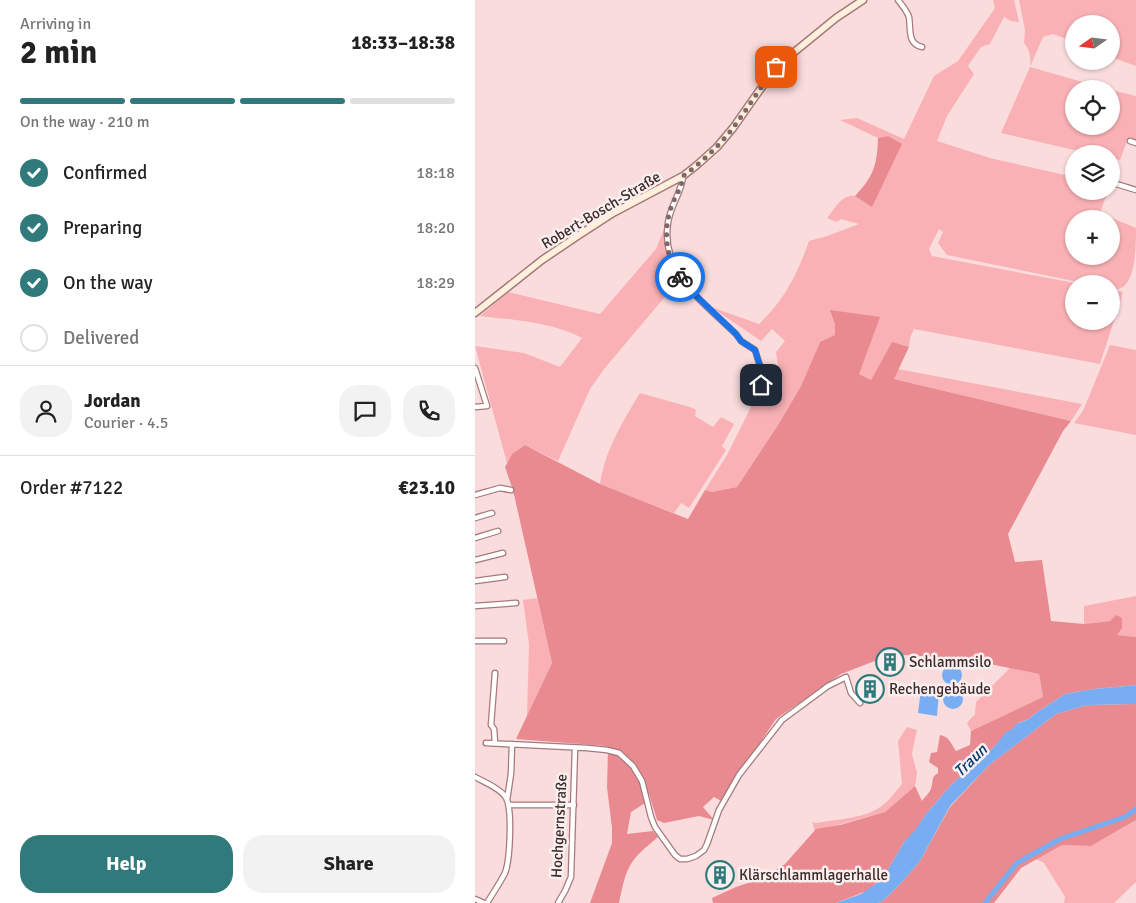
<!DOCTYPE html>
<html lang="en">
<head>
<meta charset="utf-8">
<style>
  body { margin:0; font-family:Signika,sans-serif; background:#f2f2f2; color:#222; height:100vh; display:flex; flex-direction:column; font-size:19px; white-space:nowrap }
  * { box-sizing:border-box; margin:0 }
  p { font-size:16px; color:#767676 }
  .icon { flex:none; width:28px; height:28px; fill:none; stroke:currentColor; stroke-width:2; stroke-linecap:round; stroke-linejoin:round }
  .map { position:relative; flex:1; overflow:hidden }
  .side { display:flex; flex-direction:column; background:#fff; width:475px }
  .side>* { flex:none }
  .needle { width:32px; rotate:256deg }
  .fabs { position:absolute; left:590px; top:15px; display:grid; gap:10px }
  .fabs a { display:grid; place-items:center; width:55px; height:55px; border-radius:50%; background:#fff; box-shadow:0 1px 4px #0004; font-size:25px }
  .pin { position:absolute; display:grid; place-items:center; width:42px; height:42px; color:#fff; margin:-21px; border-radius:10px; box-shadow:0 2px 8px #0006 }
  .courier { position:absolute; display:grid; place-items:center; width:50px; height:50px; margin:-25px; border:4px solid #1a73e8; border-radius:50%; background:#fff; color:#222; box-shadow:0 1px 6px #0007 }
  .headline em { font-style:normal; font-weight:800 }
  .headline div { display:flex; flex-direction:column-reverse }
  .headline { display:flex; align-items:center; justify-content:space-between; height:85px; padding:0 20px }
  h1 { font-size:32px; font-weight:800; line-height:38px }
  .bar { display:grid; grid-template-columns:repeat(4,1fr); gap:8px 5px; align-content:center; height:60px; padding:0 20px }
  .bar i { height:6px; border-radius:4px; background:#e0e0e0 }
  .bar .selected { background:#317a7b }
  .bar p { grid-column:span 4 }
  .line { display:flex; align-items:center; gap:12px; padding:0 20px; border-top:1px solid #e0e0e0 }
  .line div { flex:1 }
  .round { display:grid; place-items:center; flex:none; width:52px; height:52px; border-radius:20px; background:#f2f2f2 }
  ol { padding:0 20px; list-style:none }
  li { display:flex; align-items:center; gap:15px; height:55px }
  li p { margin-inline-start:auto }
  li .icon { padding:5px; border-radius:50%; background:#317a7b; color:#fff; stroke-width:4 }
  li:last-child { color:#767676 }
  li i { width:28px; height:28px; border:2px solid #e0e0e0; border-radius:50% }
  .cta { display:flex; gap:10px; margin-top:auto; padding:10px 20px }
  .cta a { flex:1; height:58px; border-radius:20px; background:#317a7b; color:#fff; font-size:20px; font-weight:800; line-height:58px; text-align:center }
  .cta a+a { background:#f2f2f2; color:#222 }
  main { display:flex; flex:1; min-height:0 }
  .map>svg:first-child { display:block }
  .green { fill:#f9b1b5; fill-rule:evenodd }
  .forest { fill:#e88a90 }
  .water { fill:#78adf2 }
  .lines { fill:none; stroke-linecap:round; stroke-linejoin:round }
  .canal { stroke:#78adf2; stroke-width:5 }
  .minor-casing { stroke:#a6797b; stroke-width:7 }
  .secondary-casing { stroke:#a6797b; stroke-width:9 }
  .minor { stroke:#fff; stroke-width:4.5 }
  .secondary { stroke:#fef0dc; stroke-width:6 }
  .done { stroke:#806869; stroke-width:5; stroke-dasharray:0 9 }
  .route { stroke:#1a73e8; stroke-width:6 }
  .labels { text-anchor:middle; stroke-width:5; stroke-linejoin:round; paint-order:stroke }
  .street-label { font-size:15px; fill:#3d2a2b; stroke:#faefef }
  .poi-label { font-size:15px; fill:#3d2a2b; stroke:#faefef; text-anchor:start }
  .water-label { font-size:16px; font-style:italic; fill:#003874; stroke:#faefef }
</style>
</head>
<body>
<main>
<section class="side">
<div class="headline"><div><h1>2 min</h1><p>Arriving in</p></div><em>18:33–18:38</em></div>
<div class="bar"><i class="selected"></i><i class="selected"></i><i class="selected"></i><i></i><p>On the way · 210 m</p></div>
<ol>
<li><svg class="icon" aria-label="check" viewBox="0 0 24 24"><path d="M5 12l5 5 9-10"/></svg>Confirmed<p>18:18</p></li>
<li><svg class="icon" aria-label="check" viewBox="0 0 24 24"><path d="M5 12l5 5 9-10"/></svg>Preparing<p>18:20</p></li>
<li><svg class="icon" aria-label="check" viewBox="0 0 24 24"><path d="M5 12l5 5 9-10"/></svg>On the way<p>18:29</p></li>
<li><i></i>Delivered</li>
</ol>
<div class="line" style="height:90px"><a class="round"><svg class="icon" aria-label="person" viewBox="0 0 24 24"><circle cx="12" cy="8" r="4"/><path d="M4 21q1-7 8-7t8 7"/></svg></a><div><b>Jordan</b><p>Courier · 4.5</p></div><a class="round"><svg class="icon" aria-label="chat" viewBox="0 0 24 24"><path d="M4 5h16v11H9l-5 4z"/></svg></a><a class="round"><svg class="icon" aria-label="phone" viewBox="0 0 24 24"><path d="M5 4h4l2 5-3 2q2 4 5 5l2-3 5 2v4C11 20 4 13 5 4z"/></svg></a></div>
<div class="line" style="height:65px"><div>Order #7122</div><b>€23.10</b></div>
<div class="cta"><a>Help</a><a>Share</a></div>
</section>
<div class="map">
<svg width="661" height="903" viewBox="0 0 661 903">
  <rect width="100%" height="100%" fill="#fbdcdd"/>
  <path class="green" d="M 518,0 L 539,0 L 544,22 L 536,21 L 529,17 L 515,44 L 506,47 L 493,66 L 499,74 L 472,116 L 462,141 L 515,158 L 599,177 L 599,191 L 633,191 L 625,213 L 661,228 C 661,248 661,295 636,289 L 636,284 L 613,284 L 472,255 L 463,243 L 468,232 L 464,229 L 454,249 L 457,256 L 605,284 L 599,284 L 599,321 L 636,321 L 636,290 L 648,292 L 625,364 L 439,329 L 435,338 L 434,347 L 417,343 L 396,380 L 384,374 L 356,311 L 360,324 L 361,335 L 345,342 L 326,386 L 303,425 L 262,487 L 237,492 L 230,490 L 252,455 L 290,379 L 305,378 L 301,352 L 310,341 L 297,329 L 286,341 L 236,307 L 284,324 C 310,299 322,275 334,241 L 352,236 L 384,224 L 366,219 L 362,222 L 352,218 C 359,210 367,193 380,196 C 385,197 392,203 397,206 L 413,136 L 403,138 L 365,120 L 382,118 L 429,139 L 459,76 L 483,61 L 520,8 ZM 599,219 L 636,219 L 636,256 L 599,256 Z
    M 544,0 L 661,0 L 661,66 L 636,57 L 636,24 L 599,24 L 599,42 L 578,34 L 568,37 L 555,67 L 632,89 L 599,89 L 599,126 L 636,126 L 636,90 L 661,96 L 661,141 L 653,138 L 645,160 L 636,158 L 636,154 L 616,154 L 526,133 L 555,67 C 556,57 555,51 549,43 L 550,30 Z
    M 191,224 L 194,257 L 205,279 L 129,369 L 115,389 L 83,461 L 50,445 L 37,454 L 32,463 L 0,346 L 49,353 L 85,367 L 107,338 C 76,322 39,320 5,316 L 33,292 L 125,314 L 181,249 Z
    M 635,345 L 661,350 L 661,435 L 599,423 L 608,411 Z
    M 423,369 L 607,404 L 596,421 L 419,379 Z
    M 165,393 L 218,408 L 221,410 L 220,416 L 238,427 L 246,417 L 259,424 L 247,446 L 251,450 L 214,508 L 206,503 L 199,513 L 125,484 C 130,450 148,421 165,393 Z
    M 661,596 L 661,637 L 641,635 L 635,621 L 609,624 L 609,606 Z
    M 62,598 L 77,663 L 52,716 L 54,644 L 48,600 Z
    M 535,668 L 564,674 L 568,697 L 496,731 L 492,723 L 500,714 L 501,702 Z
    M 432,727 L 442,730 L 438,748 L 437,754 L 442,773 L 440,786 L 410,812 L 340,831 L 337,822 L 341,823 C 358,820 388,818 402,809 C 413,803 419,793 427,784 L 423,741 Z
    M 661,820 L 661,882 L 639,903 L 589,903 L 590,897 L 569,863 L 561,859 L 587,845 L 616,846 Z"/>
  <path class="forest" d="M 413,136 L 427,144 L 397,207 L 380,196 C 399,176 402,165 403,138 Z
    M 355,310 L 405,317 L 384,374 L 396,380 L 417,342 L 434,347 L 419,379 L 596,421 L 588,431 L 533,534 L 540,562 L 567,560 L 576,621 L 609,624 L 635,621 L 641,615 L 647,618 L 647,628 L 642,635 L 661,637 L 661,685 L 619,689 L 590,694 L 558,715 L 554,719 L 543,723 L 539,728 L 532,732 L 519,747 L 477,784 L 451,814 L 441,830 L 429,842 L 410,875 L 394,890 L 361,903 L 238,903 L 237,898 L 261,887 L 288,878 L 310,864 L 341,829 L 365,825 L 410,812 L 440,786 L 447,801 C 449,798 453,794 455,791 C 459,784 455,777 463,773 L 463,768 L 454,762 L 456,753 L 462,752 L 465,735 C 475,737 476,744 481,751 L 495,745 L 496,731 L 568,697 L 564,674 L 490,659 L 431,655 L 410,657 L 366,674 L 301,719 L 246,801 L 239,797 L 228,807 L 239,820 L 224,816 L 189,823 L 182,820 L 174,794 L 170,803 L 156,812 L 152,834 L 178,831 L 183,837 C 153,862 152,865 144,903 L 115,903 L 137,843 L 137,828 L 132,787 L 133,750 L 131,746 L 41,739 L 77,663 L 38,490 L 30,467 L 37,454 L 50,445 L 125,484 L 213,519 L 230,490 L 237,492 L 262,487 L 303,425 L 326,386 L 345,342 L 360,335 L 360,324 Z
    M 661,704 L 661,820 L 616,846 L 587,845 L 546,868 L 519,903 L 404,903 L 410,899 L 428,881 L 445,861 L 475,807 L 514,765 L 581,714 L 612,705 Z"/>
  <path class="water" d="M467 675a10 10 0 1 1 20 0a10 10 0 1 1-20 0Z
    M 661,685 L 661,704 L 612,705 L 581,714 L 514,765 L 475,806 L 445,861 L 428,881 L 410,899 L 404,903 L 361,903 L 386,894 L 402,883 L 410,875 L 429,842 L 441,829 L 451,814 L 477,784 L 519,747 L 531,732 L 539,728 L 541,724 L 554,719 L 558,715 L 590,694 L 619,689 Z
    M 446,689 L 464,692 L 462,716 L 443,713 Z
    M468 699a10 10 0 1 1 20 0a10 10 0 1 1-20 0Z"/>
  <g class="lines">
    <path class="canal" d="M 510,903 L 542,863 L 585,839 L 650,817 L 661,809"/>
    <defs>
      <path id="minor" d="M 423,0 C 427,5 432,11 434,17 C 436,29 432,44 447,47
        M 655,141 L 661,143
        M 208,176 C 207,192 195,206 193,223 C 185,273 229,303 261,334 L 266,341 L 280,350 L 286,369 L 286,385
        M 638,183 L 661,190
        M 0,368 L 12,406 L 0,407
        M 0,495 L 25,488 L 36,490
        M 0,518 L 17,513
        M 0,538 L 23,531
        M 0,560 L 28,553
        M 0,581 L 30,577
        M 0,606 L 41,603
        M 0,641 L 29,641
        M 20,673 L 16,725 L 19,729 L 20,743
        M 11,743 L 112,748 L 132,750 L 144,753 L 158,766 L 167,781 L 176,817 L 180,827 L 200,855 L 205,859 L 212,859 L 221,856 L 229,850 L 232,844 L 244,810 L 264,775 L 307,720 L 353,686 L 371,677 L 376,693 L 385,703
        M 0,777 C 9,782 23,787 30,796 C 38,806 35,860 30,873 C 25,883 18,893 12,903
        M 32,800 L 36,774 L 37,744
        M 35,805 L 99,805
        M 0,899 L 9,903
        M 83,903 L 90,891 L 96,877 L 100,748"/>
      <path id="secondary" d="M 0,313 L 67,260 L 104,235 L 138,213 L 208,176 L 222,165 L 242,147 L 258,128 L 301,67 L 361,18 L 388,0"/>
    </defs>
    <use href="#minor" class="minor-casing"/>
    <use href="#secondary" class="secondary-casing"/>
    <use href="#minor" class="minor"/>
    <use href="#secondary" class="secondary"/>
  </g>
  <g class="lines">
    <path class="done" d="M 205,277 C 190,256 188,229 197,205 C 201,195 207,187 208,176 C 227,162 244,146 258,128 C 273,108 286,86 301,67"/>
    <path class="route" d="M 205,277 L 211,286 L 261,334 L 266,341 L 280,350 L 286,369 L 286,385"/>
  </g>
  <defs>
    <symbol id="building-ring" viewBox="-11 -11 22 22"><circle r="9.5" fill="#faefef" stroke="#317a7b" stroke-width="1.5"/><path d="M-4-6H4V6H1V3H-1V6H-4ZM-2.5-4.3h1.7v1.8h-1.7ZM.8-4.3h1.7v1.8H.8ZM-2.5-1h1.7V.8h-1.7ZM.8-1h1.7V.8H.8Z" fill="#317a7b"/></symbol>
  </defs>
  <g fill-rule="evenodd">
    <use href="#building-ring" x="399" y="646" width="32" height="32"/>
    <use href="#building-ring" x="379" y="673" width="32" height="32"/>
    <use href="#building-ring" x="229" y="859" width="32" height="32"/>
  </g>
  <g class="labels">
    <g class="street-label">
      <text transform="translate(126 210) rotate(-31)" y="5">Robert-Bosch-Straße</text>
      <text transform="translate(84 826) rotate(-87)" y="5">Hochgernstraße</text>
    </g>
    <g class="poi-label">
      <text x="434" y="667">Schlammsilo</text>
      <text x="414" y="694">Rechengebäude</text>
      <text x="264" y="880">Klärschlammlagerhalle</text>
    </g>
    <g class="water-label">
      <text transform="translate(495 760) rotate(-44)" y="6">Traun</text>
    </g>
  </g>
</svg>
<div class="fabs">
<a><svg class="needle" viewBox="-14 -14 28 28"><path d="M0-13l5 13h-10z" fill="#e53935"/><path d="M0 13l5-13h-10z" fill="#767676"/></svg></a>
<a><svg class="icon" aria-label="locate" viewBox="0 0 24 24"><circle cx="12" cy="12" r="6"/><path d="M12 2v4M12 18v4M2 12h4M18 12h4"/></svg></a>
<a><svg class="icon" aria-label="layers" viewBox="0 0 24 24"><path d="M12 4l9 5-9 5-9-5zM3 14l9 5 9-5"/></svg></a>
<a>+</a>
<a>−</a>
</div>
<div class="pin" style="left:301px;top:67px;background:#ea580c"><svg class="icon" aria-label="bag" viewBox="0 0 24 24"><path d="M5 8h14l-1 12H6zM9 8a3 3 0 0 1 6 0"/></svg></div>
<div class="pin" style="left:286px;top:385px;background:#1f2937"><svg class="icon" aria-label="home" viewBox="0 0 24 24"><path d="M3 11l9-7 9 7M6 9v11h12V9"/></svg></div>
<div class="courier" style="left:205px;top:277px"><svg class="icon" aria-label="bike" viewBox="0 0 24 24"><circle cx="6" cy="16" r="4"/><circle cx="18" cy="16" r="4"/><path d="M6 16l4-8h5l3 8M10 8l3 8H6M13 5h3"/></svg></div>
</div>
</main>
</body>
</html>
